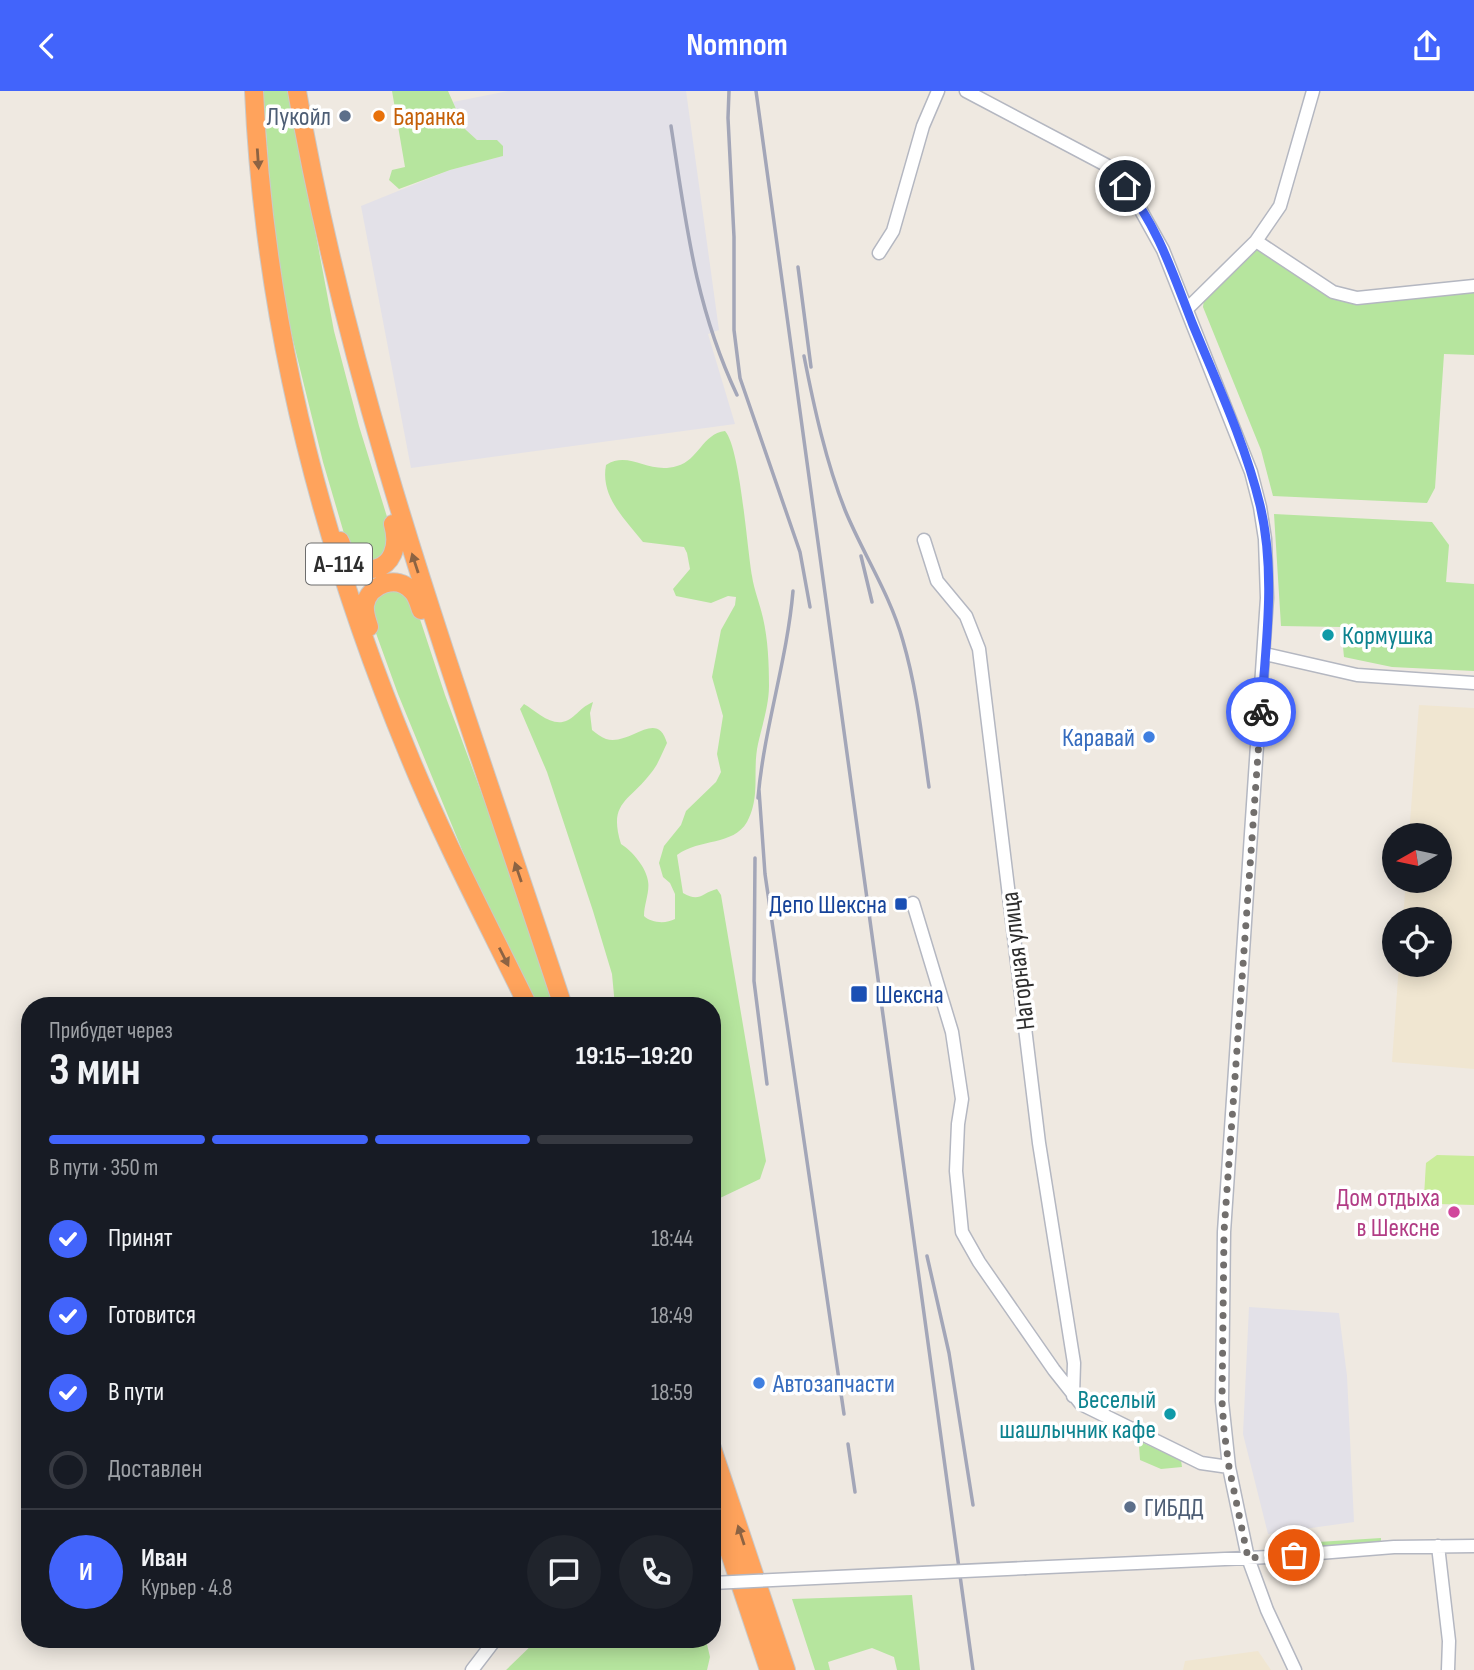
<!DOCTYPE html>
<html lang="ru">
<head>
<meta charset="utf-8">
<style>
  body { margin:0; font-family:"Sofia Sans Condensed",sans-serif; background:#20242c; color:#f1f3f6; height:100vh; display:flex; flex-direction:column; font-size:26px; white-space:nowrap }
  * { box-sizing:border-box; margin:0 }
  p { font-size:23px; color:#9ea1a6 }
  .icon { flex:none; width:38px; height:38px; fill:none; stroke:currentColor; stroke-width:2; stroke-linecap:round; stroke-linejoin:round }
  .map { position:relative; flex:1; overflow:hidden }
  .details { position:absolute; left:21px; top:906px; width:700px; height:651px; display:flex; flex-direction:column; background:#171b24; border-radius:28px; box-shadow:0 4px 18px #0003 }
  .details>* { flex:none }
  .needle { width:46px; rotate:261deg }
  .buttons { position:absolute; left:1382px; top:732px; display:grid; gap:14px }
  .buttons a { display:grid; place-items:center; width:70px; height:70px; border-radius:50%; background:#171b24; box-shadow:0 4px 18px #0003; font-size:35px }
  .pin { position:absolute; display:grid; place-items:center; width:60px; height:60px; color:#fff; margin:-30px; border:4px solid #fff; border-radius:50%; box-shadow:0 2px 7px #0007 }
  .courier { position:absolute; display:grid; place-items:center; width:70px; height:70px; margin:-35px; border:5px solid #4264fb; border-radius:50%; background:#fff; color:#222; box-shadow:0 2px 9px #0007 }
  .summary em { font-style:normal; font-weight:700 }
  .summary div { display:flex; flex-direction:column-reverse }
  .summary { display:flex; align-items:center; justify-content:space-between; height:119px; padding:0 28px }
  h1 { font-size:46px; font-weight:700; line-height:52px }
  .bar { display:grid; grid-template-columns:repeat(4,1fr); gap:10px 7px; align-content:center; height:84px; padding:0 28px }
  .bar i { height:9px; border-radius:5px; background:#363941 }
  .bar .on { background:#4264fb }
  .bar p { grid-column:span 4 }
  .line { display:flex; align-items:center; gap:18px; padding:0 28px; border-top:2px solid #363941 }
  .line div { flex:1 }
  .round { display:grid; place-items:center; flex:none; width:74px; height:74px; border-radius:37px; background:#20242c }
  ol { padding:0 28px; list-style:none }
  li { display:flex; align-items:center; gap:21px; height:77px }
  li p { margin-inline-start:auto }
  li .icon { padding:7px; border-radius:50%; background:#4264fb; color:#fff; stroke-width:4 }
  li:last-child { color:#9ea1a6 }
  li i { width:38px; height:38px; border:4px solid #363941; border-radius:50% }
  header { display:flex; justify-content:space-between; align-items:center; height:91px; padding:0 28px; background:#4264fb; color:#fff; font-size:32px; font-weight:700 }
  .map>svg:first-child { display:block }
  .industrial { fill:#e3e1e8 }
  .education { fill:#f0e6d1 }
  .green { fill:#b6e59e }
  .pitch { fill:#c9ec9a }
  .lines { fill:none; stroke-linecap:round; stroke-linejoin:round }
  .minor-casing { stroke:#b4b7c1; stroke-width:15 }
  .highway-casing { stroke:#c9c9c9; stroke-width:20 }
  .minor { stroke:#fff; stroke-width:12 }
  .highway { stroke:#ffa35c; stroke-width:18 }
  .rail { stroke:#a3a6b8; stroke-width:3.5 }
  .minor-bridge-casing { stroke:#b4b7c1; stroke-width:15; stroke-linecap:butt }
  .minor-bridge { stroke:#fff; stroke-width:12 }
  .oneway { fill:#8c6343 }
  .done { stroke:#726f6d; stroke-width:7; stroke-dasharray:0 12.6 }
  .route { stroke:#4264fb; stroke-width:9 }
  .service-dot { fill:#5c6f8a; stroke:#fff; stroke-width:2.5 }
  .food-dot { fill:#e8710a; stroke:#fff; stroke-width:2.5 }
  .culture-dot { fill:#0f9aa8; stroke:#fff; stroke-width:2.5 }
  .shop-dot { fill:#3f7fe0; stroke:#fff; stroke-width:2.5 }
  .transit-dot { fill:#1a4fb4; stroke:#fff; stroke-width:2.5 }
  .hotel-dot { fill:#d1479c; stroke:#fff; stroke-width:2.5 }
  .labels { text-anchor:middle; stroke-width:7; stroke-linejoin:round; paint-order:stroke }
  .shield { fill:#fff; stroke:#6d6d6d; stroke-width:2 }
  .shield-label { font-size:24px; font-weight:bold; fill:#2e2e2e }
  .service-label { font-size:26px; fill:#4e5e75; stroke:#fff; text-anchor:end }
  .food-label { font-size:26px; fill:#c56008; stroke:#fff; text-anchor:start }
  .culture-label { font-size:26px; fill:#0d838f; stroke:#fff; text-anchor:start }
  .shop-label { font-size:26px; fill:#366cbe; stroke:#fff; text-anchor:end }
  .transit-label { font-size:26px; fill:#164399; stroke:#fff; text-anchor:end }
  .street-label { font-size:26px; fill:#2e2e2e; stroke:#fff }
  .hotel-label { font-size:26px; fill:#b23c85; stroke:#fff; text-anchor:end }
</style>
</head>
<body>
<header><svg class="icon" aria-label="back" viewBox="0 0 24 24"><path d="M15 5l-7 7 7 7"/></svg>Nomnom<svg class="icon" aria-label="share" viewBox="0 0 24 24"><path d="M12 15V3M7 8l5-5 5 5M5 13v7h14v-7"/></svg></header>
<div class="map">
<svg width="1474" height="1579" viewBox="0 0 1474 1579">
  <rect width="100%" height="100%" fill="#efe9e1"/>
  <path class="industrial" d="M 508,0 L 686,0 L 719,239 L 708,243 L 735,333 L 411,377 L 361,115 L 450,79 L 503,65 L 477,49 L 465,38 L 453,11 Z
    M 1249,1216 L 1339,1222 L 1347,1285 L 1354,1431 L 1268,1443 L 1243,1343 Z"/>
  <path class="education" d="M 1419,614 L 1474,617 L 1474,978 L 1392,971 L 1399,873 L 1440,873 L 1440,828 L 1403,828 L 1406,789 L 1440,789 L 1440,744 L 1409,744 Z
    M 1258,1560 L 1271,1579 L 1183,1579 L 1185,1570 Z"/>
  <path class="green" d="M 263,0 L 289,0 L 334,240 L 359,335 L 388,429 L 391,448 L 381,468 L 365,471 L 348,456 L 323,371 L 285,217 L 273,134 Z
    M 392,0 L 448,0 L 465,38 L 477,49 L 497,49 L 503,55 L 503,65 L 450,79 L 399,98 L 389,89 L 392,79 L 405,76 Z
    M 1256,156 L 1328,204 L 1474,197 L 1474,264 L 1444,263 L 1435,397 L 1427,412 L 1273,405 L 1261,359 L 1203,216 L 1204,208 L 1227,188 Z
    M 725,340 C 740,356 747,457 752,485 C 754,499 760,513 763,527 C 768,549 769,572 769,595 C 769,614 762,635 758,653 C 752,681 761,705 747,731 C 733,755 700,747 677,764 L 683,802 C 700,812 701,802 717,798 L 721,804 L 766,1070 L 760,1088 L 720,1107 L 712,1117 L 712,915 L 615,915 L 612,883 L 593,820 L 547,681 L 520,618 L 524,613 C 539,622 557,642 575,624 C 582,618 584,615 593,611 L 590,622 L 592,639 C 596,642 601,646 606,648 C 631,655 657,617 667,652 C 662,662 658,674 651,682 C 629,711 608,711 621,753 C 632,760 646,776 648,790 C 650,801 644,813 644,825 C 651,832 666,833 675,828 L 675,803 L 670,792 L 663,786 L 659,772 L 664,755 L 681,734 L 686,720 L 716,691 L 721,681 L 717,663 L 723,625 L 712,586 L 721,539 L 735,514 L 736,506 L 728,505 L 711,512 L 676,505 L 673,498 L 690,478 L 687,462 L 684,456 L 643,451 C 625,428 600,406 606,374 C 630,359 648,384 677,375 C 699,369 702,343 725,340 Z
    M 1274,423 L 1432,431 L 1449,454 L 1446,491 L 1474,493 L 1474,580 L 1392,576 L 1344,566 L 1341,536 L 1281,535 Z
    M 396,496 L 415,513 L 445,604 L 501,754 L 555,915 L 535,915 L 474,788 L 398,603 L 373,534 L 373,505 Z
    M 1141,1351 L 1181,1369 L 1182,1376 L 1161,1378 L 1140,1369 L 1139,1355 Z
    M 1381,1447 L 1381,1451 L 1272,1458 L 1271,1454 Z
    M 912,1504 L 920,1579 L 897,1579 L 894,1566 L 872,1557 L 828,1571 L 830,1579 L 815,1579 L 792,1508 Z
    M 537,1549 L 706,1549 L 710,1566 L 707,1579 L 506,1579 Z"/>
  <path class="pitch" d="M 1437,1064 L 1474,1065 L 1474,1114 L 1438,1113 L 1424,1105 L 1426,1072 Z"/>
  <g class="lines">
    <defs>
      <path id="minor" d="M 966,0 L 1106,74 L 1134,107 L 1163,159 L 1251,381 L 1260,416 L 1265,448 L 1267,507 L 1224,1141 L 1222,1310 L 1229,1376 L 1248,1467 L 1267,1519 L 1295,1579
        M 1256,150 L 1333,201 L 1357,207 L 1474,195
        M 879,162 L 893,140 L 923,35 L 938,0
        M 1187,218 L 1256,150 L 1280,115 L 1313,0
        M 924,449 L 937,490 L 966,525 L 979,558 L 1039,1052 L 1074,1272 L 1073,1305
        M 1265,563 L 1357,584 L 1474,592
        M 913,812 L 952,941 L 962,1008 L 958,1033 L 956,1080 L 962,1141 L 979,1171 L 1054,1279 L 1081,1313 L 1201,1372 L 1229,1376
        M 1438,1455 L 1449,1550 L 1448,1579
        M 1026,1477 L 1269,1466 L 1394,1456 L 1474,1455
        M 472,1579 L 495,1549"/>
      <path id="highway" d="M 254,0 C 264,228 321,452 408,662 C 443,748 487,831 528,915
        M 297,0 C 351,315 464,613 563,915
        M 340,450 C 353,495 407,483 393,433
        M 369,536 C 367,529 364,522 365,514 C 369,493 397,483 412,500 C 417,505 419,513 421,519
        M 712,1357 L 786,1579
        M 712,1409 L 769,1579"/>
    </defs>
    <use href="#minor" class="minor-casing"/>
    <use href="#highway" class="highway-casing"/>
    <use href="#minor" class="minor"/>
    <use href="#highway" class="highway"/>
    <path class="rail" d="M 729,0 L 728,27 L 734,146 L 734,239 L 740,287 L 800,461 L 810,516
      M 756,0 L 973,1579
      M 671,35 C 686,132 695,215 737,304
      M 798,176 L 811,276
      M 804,265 C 814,316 826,371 845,419 C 863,463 890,503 903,550 C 917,598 922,647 929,696
      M 861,465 L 872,511
      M 759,699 L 765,783 L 844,1323
      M 758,707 C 764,637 787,570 793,500
      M 755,767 L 754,890 L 767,993
      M 927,1165 L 949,1262 L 973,1414
      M 848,1353 L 855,1401"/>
    <defs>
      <path id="minor-bridge" d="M 712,1492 L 1026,1477"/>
    </defs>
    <use href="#minor-bridge" class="minor-bridge-casing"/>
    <use href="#minor-bridge" class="minor-bridge"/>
  </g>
  <defs><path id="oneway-solid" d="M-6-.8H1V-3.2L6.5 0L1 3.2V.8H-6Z" transform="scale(1.75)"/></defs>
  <g class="oneway">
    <use href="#oneway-solid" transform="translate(258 68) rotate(86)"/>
    <use href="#oneway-solid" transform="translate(415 472) rotate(-108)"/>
    <use href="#oneway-solid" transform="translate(518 781) rotate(-109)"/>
    <use href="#oneway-solid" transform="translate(504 866) rotate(63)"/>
    <use href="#oneway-solid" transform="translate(741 1444) rotate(-108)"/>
  </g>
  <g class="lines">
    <path class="done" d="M 1261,621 L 1224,1141 L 1222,1310 L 1224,1339 L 1229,1376 L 1248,1467 L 1294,1464"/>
    <path class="route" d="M 1125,95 C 1158,135 1174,186 1193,234 C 1217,292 1245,352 1260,414 C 1276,481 1266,553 1261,621"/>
  </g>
  <g class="service-dot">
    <circle cx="345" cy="25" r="7"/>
    <circle cx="1130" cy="1416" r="7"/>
  </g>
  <circle class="food-dot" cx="379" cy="25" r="7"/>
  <g class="culture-dot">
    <circle cx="1328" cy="544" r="7"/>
    <circle cx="1170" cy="1323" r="7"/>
  </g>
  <g class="shop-dot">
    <circle cx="1149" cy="646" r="7"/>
    <circle cx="759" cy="1292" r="7"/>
  </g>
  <g class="transit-dot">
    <rect x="894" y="806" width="14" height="14" rx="3.5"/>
    <rect x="850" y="894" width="18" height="18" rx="3.5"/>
  </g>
  <circle class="hotel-dot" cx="1454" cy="1121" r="7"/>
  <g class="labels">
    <rect class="shield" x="306" y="452.5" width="66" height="41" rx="5"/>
    <g class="shield-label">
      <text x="339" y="481">А-114</text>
    </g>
    <g class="service-label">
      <text x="331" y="34">Лукойл</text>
      <text x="1144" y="1425" text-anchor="start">ГИБДД</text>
    </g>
    <g class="food-label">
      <text x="393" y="34">Баранка</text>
    </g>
    <g class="culture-label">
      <text x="1342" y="553">Кормушка</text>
      <text x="1156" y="1317" text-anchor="end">Веселый<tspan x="1156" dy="30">шашлычник кафе</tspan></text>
    </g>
    <g class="shop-label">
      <text x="1135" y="655">Каравай</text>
      <text x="773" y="1301" text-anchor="start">Автозапчасти</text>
    </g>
    <g class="transit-label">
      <text x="887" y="822">Депо Шексна</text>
      <text x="875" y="912" text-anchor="start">Шексна</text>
    </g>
    <g class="street-label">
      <text transform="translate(1017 870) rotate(-97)" y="9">Нагорная улица</text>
    </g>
    <g class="hotel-label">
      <text x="1440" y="1115">Дом отдыха<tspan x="1440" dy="30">в Шекснe</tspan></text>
    </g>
  </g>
</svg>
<div class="buttons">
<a><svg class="needle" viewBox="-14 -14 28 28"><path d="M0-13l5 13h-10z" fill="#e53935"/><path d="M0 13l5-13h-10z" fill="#9ea1a6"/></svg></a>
<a><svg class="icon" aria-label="locate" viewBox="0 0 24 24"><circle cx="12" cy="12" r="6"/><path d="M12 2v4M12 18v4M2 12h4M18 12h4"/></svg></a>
</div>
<div class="pin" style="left:1294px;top:1464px;background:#ea580c"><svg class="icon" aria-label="bag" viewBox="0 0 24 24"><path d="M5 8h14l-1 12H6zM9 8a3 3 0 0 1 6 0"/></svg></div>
<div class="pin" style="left:1125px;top:95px;background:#1f2937"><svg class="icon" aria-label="home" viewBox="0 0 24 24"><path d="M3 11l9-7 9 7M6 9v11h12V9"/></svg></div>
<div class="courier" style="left:1261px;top:621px"><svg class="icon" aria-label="bike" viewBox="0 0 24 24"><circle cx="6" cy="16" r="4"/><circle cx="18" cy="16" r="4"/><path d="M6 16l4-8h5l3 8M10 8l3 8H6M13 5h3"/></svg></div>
<section class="details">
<div class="summary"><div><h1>3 мин</h1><p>Прибудет через</p></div><em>19:15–19:20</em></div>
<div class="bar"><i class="on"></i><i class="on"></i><i class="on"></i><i></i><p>В пути · 350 m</p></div>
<ol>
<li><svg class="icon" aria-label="check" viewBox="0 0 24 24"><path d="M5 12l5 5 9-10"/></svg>Принят<p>18:44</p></li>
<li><svg class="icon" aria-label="check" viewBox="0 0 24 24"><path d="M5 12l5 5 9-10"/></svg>Готовится<p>18:49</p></li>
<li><svg class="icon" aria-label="check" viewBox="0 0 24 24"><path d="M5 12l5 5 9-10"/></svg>В пути<p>18:59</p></li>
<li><i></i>Доставлен</li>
</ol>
<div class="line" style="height:126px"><b class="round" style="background:#4264fb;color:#fff">И</b><div><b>Иван</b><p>Курьер · 4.8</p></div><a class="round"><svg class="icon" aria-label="chat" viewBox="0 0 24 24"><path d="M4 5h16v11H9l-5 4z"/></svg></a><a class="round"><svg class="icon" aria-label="phone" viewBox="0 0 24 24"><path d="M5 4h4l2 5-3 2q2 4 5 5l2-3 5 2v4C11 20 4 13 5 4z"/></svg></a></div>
</section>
</div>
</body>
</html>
